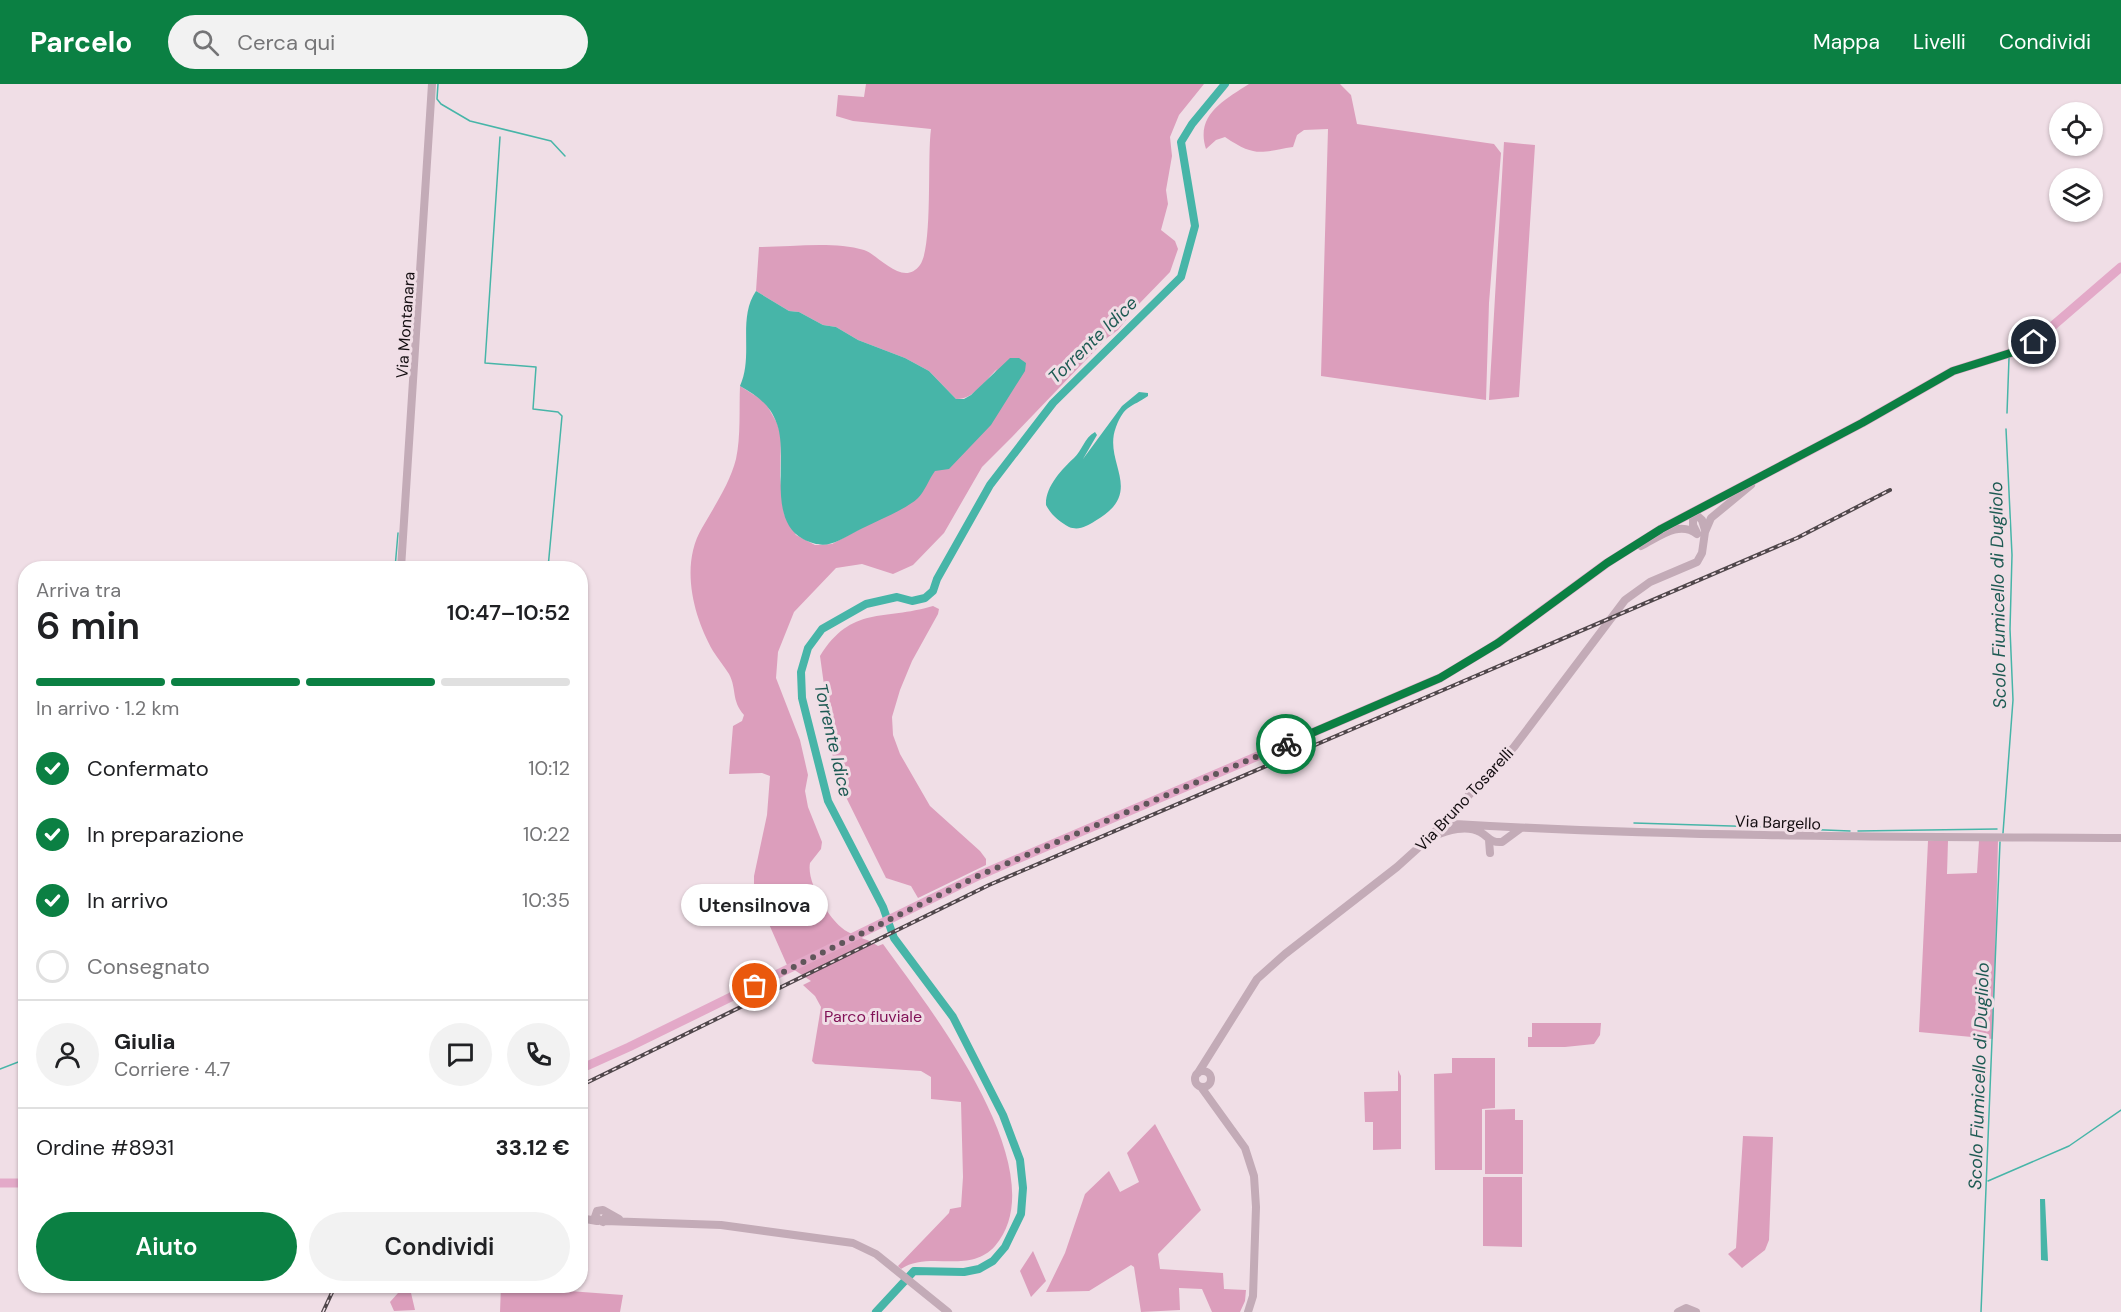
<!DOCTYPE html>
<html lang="it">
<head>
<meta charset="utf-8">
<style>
  body { margin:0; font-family:"DM Sans",sans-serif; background:#f2f2f2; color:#202124; height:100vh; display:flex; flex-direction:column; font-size:22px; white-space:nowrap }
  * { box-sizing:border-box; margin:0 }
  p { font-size:20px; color:#757577 }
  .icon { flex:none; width:33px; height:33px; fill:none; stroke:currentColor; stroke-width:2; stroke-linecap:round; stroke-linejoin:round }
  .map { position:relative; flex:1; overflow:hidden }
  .drawer { position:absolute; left:18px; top:477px; width:570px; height:732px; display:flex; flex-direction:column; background:#fff; border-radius:24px; box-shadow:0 2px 4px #0004 }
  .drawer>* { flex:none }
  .tools { position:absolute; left:2049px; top:18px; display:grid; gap:12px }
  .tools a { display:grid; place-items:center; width:54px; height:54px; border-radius:50%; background:#fff; box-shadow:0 2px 4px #0004; font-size:30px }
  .pin { position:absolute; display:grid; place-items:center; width:51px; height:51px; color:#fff; margin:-26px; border:3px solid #fff; border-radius:50%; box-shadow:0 2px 6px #0007 }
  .courier { position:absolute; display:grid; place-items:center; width:60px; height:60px; margin:-30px; border:4px solid #0b8043; border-radius:50%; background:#fff; color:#222; box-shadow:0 2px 8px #0007 }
  .bubble { position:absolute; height:42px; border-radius:21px; background:#fff; box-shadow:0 2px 4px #0004; font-size:20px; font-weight:600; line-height:42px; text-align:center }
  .head em { font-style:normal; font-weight:600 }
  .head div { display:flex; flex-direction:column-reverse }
  .head { display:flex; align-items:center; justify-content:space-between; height:102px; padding:0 18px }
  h1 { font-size:39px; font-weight:600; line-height:45px }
  .bar { display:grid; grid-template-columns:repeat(4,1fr); gap:9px 6px; align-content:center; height:72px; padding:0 18px }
  .bar i { height:8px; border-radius:4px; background:#e0e0e0 }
  .bar .current { background:#0b8043 }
  .bar p { grid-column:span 4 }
  .line { display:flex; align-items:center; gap:15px; padding:0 18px; border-top:2px solid #e0e0e0 }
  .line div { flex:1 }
  .round { display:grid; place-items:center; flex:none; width:63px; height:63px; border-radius:32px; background:#f2f2f2 }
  ol { padding:0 18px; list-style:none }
  li { display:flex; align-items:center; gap:18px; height:66px }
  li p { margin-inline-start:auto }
  li .icon { padding:6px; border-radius:50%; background:#0b8043; color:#fff; stroke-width:4 }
  li:last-child { color:#757577 }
  li i { width:33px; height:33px; border:3px solid #e0e0e0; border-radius:50% }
  .primary-button { display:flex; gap:12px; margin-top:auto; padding:12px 18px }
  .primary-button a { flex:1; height:69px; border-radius:36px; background:#0b8043; color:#fff; font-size:24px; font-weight:600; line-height:69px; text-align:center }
  .primary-button a+a { background:#f2f2f2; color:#202124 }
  header { display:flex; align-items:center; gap:36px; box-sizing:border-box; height:84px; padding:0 30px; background:#0b8043; color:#fff }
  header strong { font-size:28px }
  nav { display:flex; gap:33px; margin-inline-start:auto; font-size:21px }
  .search { width:420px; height:54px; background:#f2f2f2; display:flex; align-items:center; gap:15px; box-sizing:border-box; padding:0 21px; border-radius:33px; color:#757577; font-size:22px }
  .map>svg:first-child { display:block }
  .green { fill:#dc9ebc }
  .water { fill:#47b5a8 }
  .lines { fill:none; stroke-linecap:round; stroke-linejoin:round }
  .stream { stroke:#47b5a8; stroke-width:1.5 }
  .river { stroke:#47b5a8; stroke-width:8 }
  .secondary { stroke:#c3abb7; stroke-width:8 }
  .primary { stroke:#e3a9c8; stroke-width:9 }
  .rail-casing { stroke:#50474b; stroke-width:4 }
  .rail { stroke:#f0dee6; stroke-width:1.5; stroke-dasharray:4.5; stroke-linecap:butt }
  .done { stroke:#60565b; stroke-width:6; stroke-dasharray:0 10.8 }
  .route { stroke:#0b8043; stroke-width:8 }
  .labels { text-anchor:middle; stroke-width:6; stroke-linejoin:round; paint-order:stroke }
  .street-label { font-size:16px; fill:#130d10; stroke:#f0dee6 }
  .park-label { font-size:16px; fill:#811257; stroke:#f0dee6 }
  .water-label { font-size:18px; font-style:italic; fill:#1d5a53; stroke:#f0dee6 }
</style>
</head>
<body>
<header>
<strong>Parcelo</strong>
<div class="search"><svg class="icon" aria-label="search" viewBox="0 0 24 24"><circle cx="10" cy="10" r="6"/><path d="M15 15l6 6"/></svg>Cerca qui</div>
<nav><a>Mappa</a><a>Livelli</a><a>Condividi</a></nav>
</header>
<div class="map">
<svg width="2121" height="1228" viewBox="0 0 2121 1228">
  <rect width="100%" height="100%" fill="#f0dee6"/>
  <path class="green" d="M 866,0 L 1204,0 L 1179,31 L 1170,53 L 1172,72 L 1166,106 L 1168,120 L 1161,146 L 1175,157 L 1178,165 L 1170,188 L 1137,222 L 1118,246 L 1107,254 L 1012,353 L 982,383 L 944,449 L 913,481 L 893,490 L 862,480 L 836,484 L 794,528 L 778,568 L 776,594 L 800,656 L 808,691 L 805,707 L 808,723 L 822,758 L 821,765 L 810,779 C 806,799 831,839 848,848 C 858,854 869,855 878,862 L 883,860 C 927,921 1059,1087 995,1162 C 969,1191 929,1166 901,1185 L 898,1182 L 949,1129 L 950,1125 L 961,1123 L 963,1093 L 961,1018 L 931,1015 L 931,993 L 921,987 L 815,980 L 812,977 L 821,923 L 815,912 L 803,901 L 811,897 L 787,881 L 754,806 L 754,792 L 767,731 L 770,692 L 762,689 L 729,690 L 733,642 L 742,637 L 744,631 C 731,616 737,605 729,590 C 724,582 718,575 713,567 C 693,532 680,481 702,444 C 714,423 730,399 736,375 C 741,352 739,325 740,302 L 765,318 L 777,339 L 781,352 L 780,392 L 784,430 L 796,451 L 815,461 L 832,460 L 917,414 L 997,285 C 985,297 973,316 956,315 L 929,287 L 905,274 L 858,256 L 836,243 L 823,241 L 799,228 L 789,227 L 756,207 L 759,163 C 792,163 833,157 864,166 C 879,171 903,204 920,181 C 933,163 927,73 931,45 L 853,37 L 836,32 L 838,11 L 864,13 Z
    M 1249,0 L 1340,0 L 1351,11 L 1357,40 L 1494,60 L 1501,69 L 1489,219 L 1486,316 L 1321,292 L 1328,45 L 1304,46 L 1297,51 L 1293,63 C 1260,68 1256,74 1225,53 L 1216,56 L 1206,65 C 1195,31 1224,16 1249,0 Z
    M 1504,58 L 1535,61 L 1519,313 L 1489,316 Z
    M 933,522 L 939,525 L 938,530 L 912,577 L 900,606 L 892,633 L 893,651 L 900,670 L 930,722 L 980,767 L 986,775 L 986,781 L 918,814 L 911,802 L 886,794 L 840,701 L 823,633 L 824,601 L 820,572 C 852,521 883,537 933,522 Z
    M 1928,757 L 1948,757 L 1947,790 L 1977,789 L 1979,757 L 1998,757 L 1993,955 L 1919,948 Z
    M 1532,939 L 1601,939 L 1600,951 L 1594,960 L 1565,963 L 1528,963 L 1528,953 L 1532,953 Z
    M 1452,974 L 1495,974 L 1495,1024 L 1482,1025 L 1482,1086 L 1435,1086 L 1434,990 L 1452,989 Z
    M 1398,986 L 1401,992 L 1401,1065 L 1373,1066 L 1373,1038 L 1365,1038 L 1364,1008 L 1398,1007 Z
    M 1515,1025 L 1515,1036 L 1523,1036 L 1523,1090 L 1485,1090 L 1485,1026 Z
    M 1155,1040 L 1201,1126 L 1158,1170 L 1160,1185 L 1223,1189 L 1224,1205 L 1246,1206 L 1245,1217 L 1240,1228 L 1212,1228 L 1202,1205 L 1179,1204 L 1180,1226 L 1141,1228 L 1134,1183 L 1131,1181 L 1089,1207 L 1046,1208 L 1065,1169 L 1085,1110 L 1109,1087 L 1120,1108 L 1139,1098 L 1127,1069 Z
    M 1743,1052 L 1773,1053 L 1769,1156 L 1765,1166 L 1742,1184 L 1728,1170 L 1736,1164 Z
    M 1483,1093 L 1522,1093 L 1522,1163 L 1483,1162 Z
    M 1033,1167 L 1046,1197 L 1031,1213 L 1020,1187 Z
    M 501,1202 L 503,1202 L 623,1211 L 620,1228 L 500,1228 Z
    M 398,1209 L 411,1209 L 415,1226 L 394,1227 L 390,1218 Z"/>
  <path class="water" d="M 756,207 L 789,227 L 799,228 L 823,241 L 836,243 L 858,256 L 905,274 L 929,287 L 956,315 L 964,315 L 971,311 L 1010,274 L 1019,274 L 1026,279 L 1025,287 L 991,341 L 949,385 L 935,387 C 929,395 925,407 918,414 C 907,425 872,439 857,447 C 836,458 826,467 803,455 C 766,435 789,373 777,340 C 770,320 757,312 740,302 C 754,271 737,235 756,207 Z
    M 1139,308 L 1148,309 L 1148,312 C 1131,324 1125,320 1116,343 C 1102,379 1147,407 1095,437 C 1087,442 1079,447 1069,443 C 1060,438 1051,431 1046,421 C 1045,403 1062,385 1074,374 C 1082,367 1084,354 1095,348 L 1097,351 L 1083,375 L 1122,322 Z
    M 2040,1115 L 2045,1115 L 2048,1177 L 2041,1176 Z"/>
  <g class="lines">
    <path class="stream" d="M 438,0 L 437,15 L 441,20 L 470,37 L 551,57 L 565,72
      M 500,53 L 485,279 L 536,283 L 533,325 L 558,328 L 562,332 L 548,484
      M 2007,329 L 2009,274
      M 395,484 L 398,449
      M 1634,739 L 1793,744
      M 1800,745 L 1850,747
      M 1858,747 L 1997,745
      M 2003,749 L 2013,616 L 2010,545 L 2012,471 L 2006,345
      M 0,985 L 26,975
      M 1988,1097 L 2069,1062 L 2121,1026
      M 1981,1228 L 2000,758"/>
    <path class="river" d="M 876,1228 L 914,1187 L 964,1188 L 979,1185 L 993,1177 L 1005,1163 L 1021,1130 L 1023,1104 L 1020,1076 L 1003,1031 L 953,933 L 894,854 L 883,823 L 828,717 L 802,614 L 801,588 L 808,564 L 822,545 L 866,520 L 897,513 L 912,517 L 925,514 L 933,507 L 937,495 L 990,401 L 1053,319 L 1181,193 L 1195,142 L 1181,58 L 1192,40 L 1225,0"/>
    <path class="secondary" d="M 1693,428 L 1693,441 L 1697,449
      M 1693,428 L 1702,436 L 1705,446
      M 1641,462 C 1659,453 1679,436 1697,450
      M 401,484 L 432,0
      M 1447,736 L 1455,740 C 1677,753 1899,753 2121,754
      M 1435,752 C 1447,746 1467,741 1480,748 C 1489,753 1490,759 1502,758 L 1521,744
      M 1489,756 L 1490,769
      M1195 995a8 8 0 1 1 16 0a8 8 0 1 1-16 0Z
      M 1198,989 L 1257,895 L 1285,870 L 1397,783 L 1428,755 L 1514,663 L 1625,516 L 1650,498 L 1697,478 L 1702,469 L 1705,448 L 1711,434 L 1751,401
      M 1201,1003 L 1245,1064 L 1254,1092 L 1256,1123 L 1253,1212 L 1248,1228
      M 607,1130 L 603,1138 L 595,1133 L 597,1127 L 603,1126 L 619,1135
      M 580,1134 L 597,1137
      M 605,1137 L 721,1141 L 853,1159 L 876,1170 L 948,1228
      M 1678,1228 L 1686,1224 L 1696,1228"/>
    <path class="primary" d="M 580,985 L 629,963 L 980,791 L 1440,594 L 1498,559 L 1607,479 L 1661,445 L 1862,339 L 1953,287 L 2020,266 L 2034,258 L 2121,183
      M 0,1099 L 26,1099"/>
    <defs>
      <path id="rail" d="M 580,1002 L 989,801 L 1797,454 L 1890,406
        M 323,1228 L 335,1202"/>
    </defs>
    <use href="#rail" class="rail-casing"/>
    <use href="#rail" class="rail"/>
  </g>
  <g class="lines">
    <path class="done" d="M 755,902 L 980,791 L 1286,660"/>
    <path class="route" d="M 1286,660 L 1440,594 L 1498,559 L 1607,479 L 1661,445 L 1862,339 L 1953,287 L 2020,266 L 2034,258"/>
  </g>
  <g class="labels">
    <g class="street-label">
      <text transform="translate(405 241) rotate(-86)" y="6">Via Montanara</text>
      <text transform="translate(1464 715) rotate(-47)" y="6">Via Bruno Tosarelli</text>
      <text transform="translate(1778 738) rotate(2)" y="6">Via Bargello</text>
    </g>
    <g class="park-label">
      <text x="873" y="938">Parco fluviale</text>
    </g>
    <g class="water-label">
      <text transform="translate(1093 256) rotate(-44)" y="6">Torrente Idice</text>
      <text transform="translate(1998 511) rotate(-91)" y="6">Scolo Fiumicello di Dugliolo</text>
      <text transform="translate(833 656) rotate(77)" y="6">Torrente Idice</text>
      <text transform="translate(1979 992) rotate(-88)" y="6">Scolo Fiumicello di Dugliolo</text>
    </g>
  </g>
</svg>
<div class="tools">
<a><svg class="icon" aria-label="locate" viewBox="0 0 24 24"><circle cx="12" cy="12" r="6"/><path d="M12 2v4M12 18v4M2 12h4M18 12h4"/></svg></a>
<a><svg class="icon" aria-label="layers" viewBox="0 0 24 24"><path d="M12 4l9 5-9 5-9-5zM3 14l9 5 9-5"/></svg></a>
</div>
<div class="pin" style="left:755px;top:902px;background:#ea580c"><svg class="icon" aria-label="bag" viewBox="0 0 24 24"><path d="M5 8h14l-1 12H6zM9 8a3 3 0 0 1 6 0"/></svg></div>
<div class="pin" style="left:2034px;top:258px;background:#1f2937"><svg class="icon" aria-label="home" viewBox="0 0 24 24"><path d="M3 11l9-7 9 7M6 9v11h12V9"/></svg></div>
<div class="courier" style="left:1286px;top:660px"><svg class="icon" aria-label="bike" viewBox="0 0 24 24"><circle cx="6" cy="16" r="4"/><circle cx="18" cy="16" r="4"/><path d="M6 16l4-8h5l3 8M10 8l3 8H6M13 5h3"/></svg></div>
<div class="bubble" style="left:681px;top:800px;width:147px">Utensilnova</div>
<section class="drawer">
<div class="head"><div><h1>6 min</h1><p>Arriva tra</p></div><em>10:47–10:52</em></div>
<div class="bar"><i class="current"></i><i class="current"></i><i class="current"></i><i></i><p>In arrivo · 1.2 km</p></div>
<ol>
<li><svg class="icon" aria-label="check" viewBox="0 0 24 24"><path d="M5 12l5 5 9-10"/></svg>Confermato<p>10:12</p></li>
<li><svg class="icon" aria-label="check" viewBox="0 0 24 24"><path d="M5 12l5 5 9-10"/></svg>In preparazione<p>10:22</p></li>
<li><svg class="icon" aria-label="check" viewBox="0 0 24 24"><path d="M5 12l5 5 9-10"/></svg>In arrivo<p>10:35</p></li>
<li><i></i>Consegnato</li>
</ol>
<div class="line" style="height:108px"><a class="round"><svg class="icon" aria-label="person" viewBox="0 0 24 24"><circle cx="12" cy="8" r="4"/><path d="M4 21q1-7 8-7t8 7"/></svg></a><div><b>Giulia</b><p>Corriere · 4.7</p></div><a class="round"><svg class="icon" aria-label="chat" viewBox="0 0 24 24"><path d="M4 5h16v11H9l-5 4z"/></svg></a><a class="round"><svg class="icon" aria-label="phone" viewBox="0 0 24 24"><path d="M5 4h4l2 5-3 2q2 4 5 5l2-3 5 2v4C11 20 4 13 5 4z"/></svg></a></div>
<div class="line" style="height:78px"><div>Ordine #8931</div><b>33.12 €</b></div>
<div class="primary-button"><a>Aiuto</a><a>Condividi</a></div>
</section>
</div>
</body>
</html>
